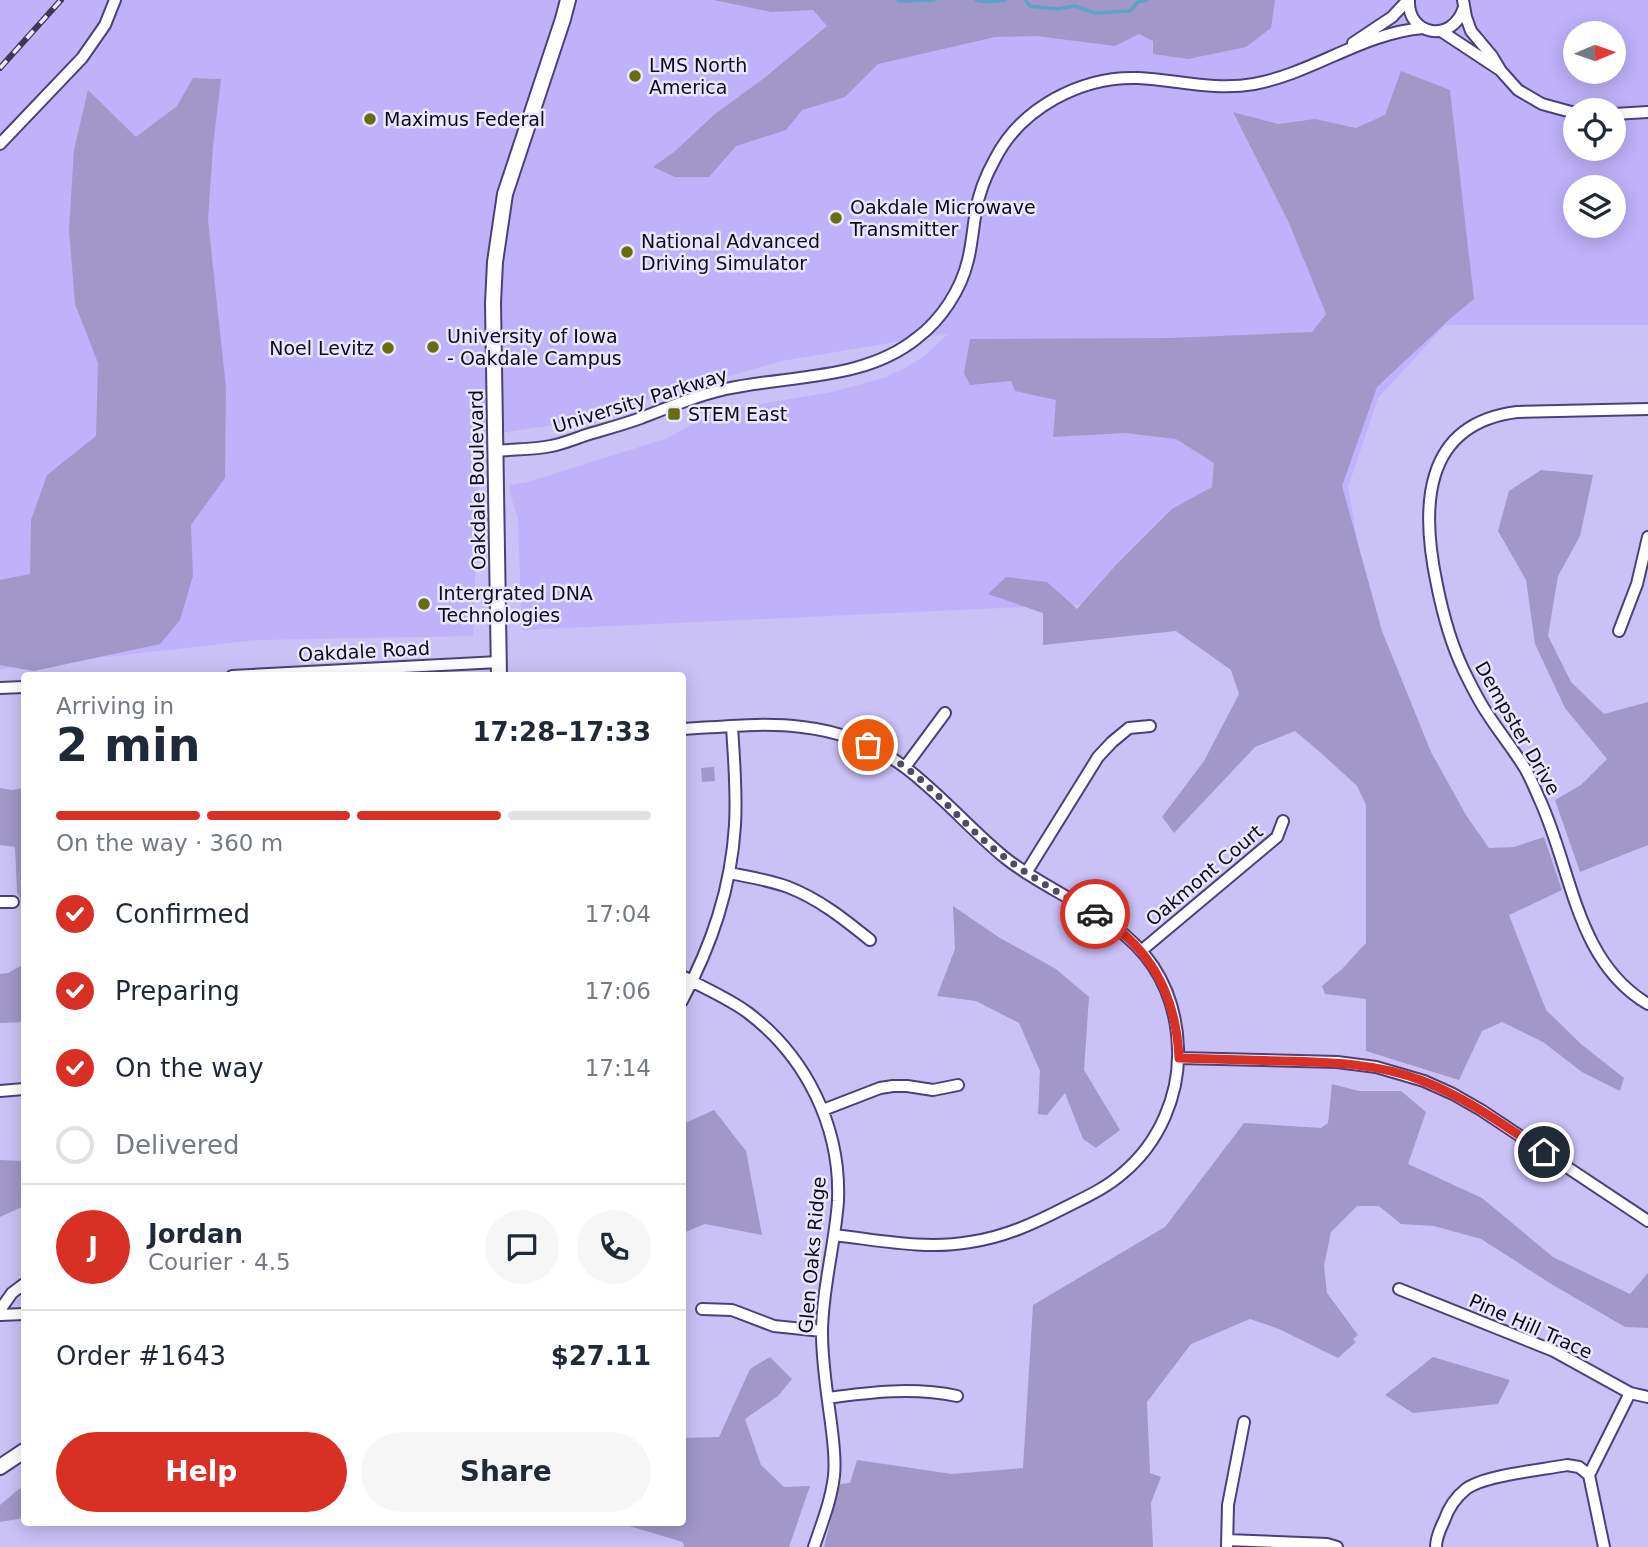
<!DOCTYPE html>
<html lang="en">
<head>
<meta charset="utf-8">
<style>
  body { margin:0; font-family:"DejaVu Sans",sans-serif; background:#f6f6f7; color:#1f2937; height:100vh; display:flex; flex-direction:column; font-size:26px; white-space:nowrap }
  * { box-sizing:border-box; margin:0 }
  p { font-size:23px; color:#747a83 }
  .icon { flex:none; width:38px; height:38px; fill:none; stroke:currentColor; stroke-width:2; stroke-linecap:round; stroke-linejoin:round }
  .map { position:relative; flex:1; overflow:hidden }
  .details { position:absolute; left:21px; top:672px; width:665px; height:854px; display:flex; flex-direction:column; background:#fff; border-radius:7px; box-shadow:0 4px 18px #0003 }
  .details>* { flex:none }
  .needle { width:46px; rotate:88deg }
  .fabs { position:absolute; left:1563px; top:21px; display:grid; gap:14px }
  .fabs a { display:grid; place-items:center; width:63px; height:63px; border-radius:50%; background:#fff; box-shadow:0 4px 18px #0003; font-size:35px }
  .pin { position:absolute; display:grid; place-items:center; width:60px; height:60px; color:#fff; margin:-30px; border:4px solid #fff; border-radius:50%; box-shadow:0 2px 7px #0007 }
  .courier { position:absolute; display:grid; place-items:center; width:70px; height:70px; margin:-35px; border:5px solid #d93025; border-radius:50%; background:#fff; color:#222; box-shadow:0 2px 9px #0007 }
  .headline em { font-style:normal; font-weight:600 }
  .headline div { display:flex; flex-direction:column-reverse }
  .headline { display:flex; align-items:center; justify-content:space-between; height:119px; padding:0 35px }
  h1 { font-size:46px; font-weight:600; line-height:52px }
  .bar { display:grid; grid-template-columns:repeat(4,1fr); gap:10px 7px; align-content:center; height:84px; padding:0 35px }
  .bar i { height:9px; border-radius:5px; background:#e0e1e3 }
  .bar .on { background:#d93025 }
  .bar p { grid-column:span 4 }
  .line { display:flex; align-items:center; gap:18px; padding:0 35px; border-top:2px solid #e0e1e3 }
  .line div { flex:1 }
  .round { display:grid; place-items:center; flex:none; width:74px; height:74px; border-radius:37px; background:#f6f6f7 }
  ol { padding:0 35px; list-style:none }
  li { display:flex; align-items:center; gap:21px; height:77px }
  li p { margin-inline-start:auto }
  li .icon { padding:7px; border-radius:50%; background:#d93025; color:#fff; stroke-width:4 }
  li:last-child { color:#747a83 }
  li i { width:38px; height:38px; border:4px solid #e0e1e3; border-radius:50% }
  .button { display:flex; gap:14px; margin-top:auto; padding:14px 35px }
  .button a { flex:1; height:80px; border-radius:42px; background:#d93025; color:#fff; font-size:28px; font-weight:600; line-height:80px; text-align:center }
  .button a+a { background:#f6f6f7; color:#1f2937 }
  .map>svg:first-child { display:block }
  .built { fill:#bfb1fa; fill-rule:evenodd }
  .green { fill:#a198c9 }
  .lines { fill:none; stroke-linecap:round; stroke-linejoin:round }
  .stream { stroke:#5ca3c8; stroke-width:3.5 }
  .minor-casing { stroke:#4d4078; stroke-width:14 }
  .secondary-casing { stroke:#4d4078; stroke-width:18 }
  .minor { stroke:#fff; stroke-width:10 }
  .secondary { stroke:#fff; stroke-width:14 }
  .rail-casing { stroke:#3e3756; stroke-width:6 }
  .rail { stroke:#eae7fc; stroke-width:3.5; stroke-dasharray:10; stroke-linecap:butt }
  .done { stroke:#50496b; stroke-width:7; stroke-dasharray:0 12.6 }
  .route { stroke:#d93025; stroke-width:9 }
  .poi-dot { fill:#676c0f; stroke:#eae7fc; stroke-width:2.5 }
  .labels { text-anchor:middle; stroke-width:5; stroke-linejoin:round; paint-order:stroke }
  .poi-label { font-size:19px; fill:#0f0920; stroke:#eae7fc; text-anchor:start }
  .street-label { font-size:19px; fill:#0f0920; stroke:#eae7fc }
</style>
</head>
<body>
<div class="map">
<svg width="1648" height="1547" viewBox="0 0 1648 1547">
  <rect width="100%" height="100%" fill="#cac1f7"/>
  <path class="built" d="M 0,0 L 1648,0 L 1648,325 L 1445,325 L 1378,398 L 1348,487 L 1367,596 L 1134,602 L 522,630 L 518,519 L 510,494 L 509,485 L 528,482 L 668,438 L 706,416 L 730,409 L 833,392 L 886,377 L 907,367 L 923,357 L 949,333 L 781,361 L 568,423 L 480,436 L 473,636 L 256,640 L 0,669 ZM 1575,33 L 1614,33 L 1614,72 L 1575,72 ZM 1575,110 L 1614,110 L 1614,149 L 1575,149 ZM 1575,187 L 1614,187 L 1614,226 L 1575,226 Z"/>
  <path class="green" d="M 714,0 L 1274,0 L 1275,1 L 1271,28 L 1246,47 L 1188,59 L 1153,54 L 1153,41 L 1139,34 L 1115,46 L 1036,36 L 995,37 L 878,64 L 845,97 L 802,110 L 786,130 L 736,146 L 709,177 L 675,177 L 653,167 L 674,152 L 715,114 L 763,79 L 827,26 L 813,10 L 771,12 Z
    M 1401,71 L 1450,90 L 1474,299 L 1452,317 L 1377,387 L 1342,486 L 1382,631 L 1431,752 L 1466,815 L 1489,848 L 1514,847 L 1544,837 L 1562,890 L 1509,915 L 1546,1010 L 1581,1044 L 1624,1078 L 1620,1091 L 1582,1072 L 1543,1042 L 1502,1022 L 1482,1031 L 1459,1080 L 1366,1051 L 1366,999 L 1325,994 L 1322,986 L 1342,969 L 1366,943 L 1366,805 L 1357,786 L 1321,753 L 1295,731 L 1255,747 L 1174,833 L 1162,817 L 1204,761 L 1239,694 L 1231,670 L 1176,631 L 1043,645 L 1043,613 L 988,594 L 1006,577 L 1047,582 L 1077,609 L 1115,566 L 1172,509 L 1212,487 L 1214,463 L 1176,439 L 1125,433 L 1053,437 L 1056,400 L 1015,391 L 1011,381 L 970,385 L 964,373 L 970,339 L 1172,338 L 1312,332 L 1326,314 L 1289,223 L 1233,112 L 1278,124 L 1315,119 L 1356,128 L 1385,115 Z
    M 193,78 L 221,79 L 213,146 L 208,220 L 226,388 L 225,478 L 191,525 L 193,576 L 180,620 L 160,644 L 34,671 L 0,665 L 0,580 L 30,574 L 31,520 L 47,475 L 96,436 L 98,363 L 75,304 L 69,230 L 74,150 L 88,90 L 136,137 L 177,106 Z
    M 1541,470 L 1593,475 L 1580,536 L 1558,576 L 1548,636 L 1571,682 L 1604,714 L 1648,702 L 1648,845 L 1580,872 L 1555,800 L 1581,785 L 1607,759 L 1565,708 L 1535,644 L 1526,580 L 1498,531 L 1509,491 Z
    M 714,767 L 715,781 L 702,782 L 701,768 Z
    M 0,788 L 12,790 L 24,788 L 24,907 L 17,892 L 15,847 L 0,845 Z
    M 953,906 L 1000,938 L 1056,969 L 1089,997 L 1084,1070 L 1120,1130 L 1096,1148 L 1083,1139 L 1065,1093 L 1047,1115 L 1038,1114 L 1040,1071 L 1019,1023 L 976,1001 L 937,996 L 955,949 Z
    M 24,964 L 24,1022 L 0,1023 L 0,974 L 8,973 Z
    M 1332,1084 L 1359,1091 L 1401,1091 L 1426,1112 L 1408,1164 L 1482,1198 L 1553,1257 L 1630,1294 L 1648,1273 L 1648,1328 L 1625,1327 L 1553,1285 L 1481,1239 L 1434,1226 L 1401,1224 L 1379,1206 L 1357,1206 L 1331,1232 L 1324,1266 L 1327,1293 L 1358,1335 L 1353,1339 L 1356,1342 L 1338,1358 L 1279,1329 L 1250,1319 L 1191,1344 L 1147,1402 L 1150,1473 L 1161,1477 L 1151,1503 L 1153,1547 L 824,1547 L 840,1484 L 850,1483 L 857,1460 L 952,1474 L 1023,1468 L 1033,1305 L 1165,1227 L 1244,1123 L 1321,1128 L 1328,1123 Z
    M 714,1110 L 746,1151 L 762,1235 L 705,1224 L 683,1233 L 683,1124 Z
    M 0,1160 L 24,1161 L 24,1206 L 0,1217 Z
    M 770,1357 L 792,1379 L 778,1396 L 745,1419 L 761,1465 L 784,1487 L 810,1486 L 789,1547 L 684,1547 L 683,1542 L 619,1523 L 682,1522 L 683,1438 L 719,1437 L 750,1369 Z
    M 1433,1357 L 1510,1380 L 1498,1404 L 1413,1413 L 1385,1395 Z
    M 24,1488 L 24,1518 L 0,1522 L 0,1505 L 19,1489 Z"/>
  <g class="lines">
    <path class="stream" d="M 898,0 L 901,1 L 934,0
      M 976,0 L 988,2 L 1005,0
      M 1025,0 L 1030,6 L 1056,9 L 1075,6 L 1095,13 L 1130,11 L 1138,2 L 1147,0"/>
    <defs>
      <path id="minor" d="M 1409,0 C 1407,36 1453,44 1464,7
        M 1463,0 L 1466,17 L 1471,31 L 1492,56 L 1501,71 L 1518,90 L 1542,104 L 1575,113
        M 1441,31 L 1500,70
        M 1353,43 L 1392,17 L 1408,0
        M 1614,114 L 1648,112
        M 0,144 L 82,58 L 105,25 L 115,0
        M 1648,409 L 1517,412 C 1421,424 1421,510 1437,585 C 1443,615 1451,644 1464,671 C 1471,685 1478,700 1487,713 C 1499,732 1514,750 1526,770 C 1531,779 1535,789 1539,798 C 1572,868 1575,961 1648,1004
        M 495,451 C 514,449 533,450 551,446 C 562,444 572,440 583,436 C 602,430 622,425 641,418 C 669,407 696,396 726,389 C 789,375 864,381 917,338 C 941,320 961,290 968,260 C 972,244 973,227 976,211 C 979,192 986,175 995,159 C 1021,108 1081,76 1138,78 C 1177,80 1215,91 1254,84 C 1313,73 1363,33 1423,28
        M 1619,631 L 1637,584 L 1648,537
        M 232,676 L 499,662
        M 0,688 L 24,687
        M 682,729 C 722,727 763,722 802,727 C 848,732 890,752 924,783 C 952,807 976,834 1004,857 C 1052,896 1117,913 1153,966 C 1169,990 1177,1019 1178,1048 C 1180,1095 1159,1143 1123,1173 C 1106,1188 1086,1197 1066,1207 C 1035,1223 1005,1237 970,1242 C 925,1250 879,1240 834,1235
        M 905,767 L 945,713
        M 729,873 C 749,877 769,880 788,887 C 819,899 844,919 870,940
        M 1026,873 L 1098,757 L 1112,742 L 1129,728 L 1150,726
        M 0,902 L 13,902
        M 1141,951 L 1277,837 L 1283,821
        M 682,976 C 704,988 728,998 747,1012 C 806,1056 841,1127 838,1201 C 835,1245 822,1289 822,1333 C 822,1363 827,1393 831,1423 C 833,1440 836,1458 834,1476 C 831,1501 822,1523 814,1547
        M 682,1001 C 712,944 731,889 735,825 C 737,792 734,759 732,727
        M 1179,1058 L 1337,1062 L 1376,1067 L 1424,1081 L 1453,1094 L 1481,1110 L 1648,1221
        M 0,1091 L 24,1089
        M 823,1110 L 880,1088 L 893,1086 L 907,1086 L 933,1090 L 958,1085
        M 1399,1289 L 1554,1351 L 1630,1393 L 1648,1397
        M 702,1309 L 732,1310 L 774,1326 L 822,1331
        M 0,1310 L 12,1293 L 24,1284
        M 0,1315 L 24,1314
        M 828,1398 C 870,1392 914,1387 957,1396
        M 1227,1540 L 1327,1544 L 1337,1547
        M 1227,1547 L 1228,1505 L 1244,1422
        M 1436,1547 C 1436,1538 1440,1529 1444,1521 C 1448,1509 1456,1497 1466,1489 C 1484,1475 1542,1470 1567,1465 L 1579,1467 L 1589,1475
        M 1604,1547 L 1589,1475 L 1630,1393"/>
      <path id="secondary" d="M 499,676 L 493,303 L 495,262 L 505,194 L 563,19 L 568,0
        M 0,1467 L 24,1451"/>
    </defs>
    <use href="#minor" class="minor-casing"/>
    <use href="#secondary" class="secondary-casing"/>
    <use href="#minor" class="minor"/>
    <use href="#secondary" class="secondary"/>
    <defs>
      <path id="rail" d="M 0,68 L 61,0"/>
    </defs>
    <use href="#rail" class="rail-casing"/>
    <use href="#rail" class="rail"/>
  </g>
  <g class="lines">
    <path class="done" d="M 868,745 C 880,752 893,758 905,767 C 935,789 959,819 987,843 C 1020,872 1058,892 1095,914"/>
    <path class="route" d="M 1095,914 C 1151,946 1176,995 1179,1058 C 1213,1059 1247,1060 1281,1061 C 1329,1062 1377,1063 1423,1081 C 1467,1098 1505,1126 1544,1152"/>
  </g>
  <g class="poi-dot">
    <circle cx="635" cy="76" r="7"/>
    <circle cx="370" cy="119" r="7"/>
    <circle cx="836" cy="218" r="7"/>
    <circle cx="627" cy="252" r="7"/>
    <circle cx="433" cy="347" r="7"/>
    <circle cx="388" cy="348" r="7"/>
    <rect x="667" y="407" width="14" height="14" rx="3.5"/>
    <circle cx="424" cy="604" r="7"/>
  </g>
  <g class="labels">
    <g class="poi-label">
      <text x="649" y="72">LMS North<tspan x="649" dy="22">America</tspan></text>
      <text x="384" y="126">Maximus Federal</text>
      <text x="850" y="214">Oakdale Microwave<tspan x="850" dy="22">Transmitter</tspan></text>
      <text x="641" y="248">National Advanced<tspan x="641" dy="22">Driving Simulator</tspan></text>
      <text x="447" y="343">University of Iowa<tspan x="447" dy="22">- Oakdale Campus</tspan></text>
      <text x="374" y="355" text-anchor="end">Noel Levitz</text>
      <text x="688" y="421">STEM East</text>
      <text x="438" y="600">Intergrated DNA<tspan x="438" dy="22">Technologies</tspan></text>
    </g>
    <g class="street-label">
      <text transform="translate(640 400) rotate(-17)" y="7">University Parkway</text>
      <text transform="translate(477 480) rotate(-91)" y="7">Oakdale Boulevard</text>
      <text transform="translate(364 651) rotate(-3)" y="7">Oakdale Road</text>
      <text transform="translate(1518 728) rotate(60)" y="7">Dempster Drive</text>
      <text transform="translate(1204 875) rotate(-40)" y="7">Oakmont Court</text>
      <text transform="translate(812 1255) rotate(-85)" y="7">Glen Oaks Ridge</text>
      <text transform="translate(1531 1326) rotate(24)" y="7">Pine Hill Trace</text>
    </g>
  </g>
</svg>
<div class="fabs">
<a><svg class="needle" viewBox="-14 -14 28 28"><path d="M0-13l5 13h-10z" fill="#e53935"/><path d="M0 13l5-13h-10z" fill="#747a83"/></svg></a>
<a><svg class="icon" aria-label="locate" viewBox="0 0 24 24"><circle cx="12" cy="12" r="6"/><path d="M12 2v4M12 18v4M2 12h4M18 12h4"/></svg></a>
<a><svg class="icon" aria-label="layers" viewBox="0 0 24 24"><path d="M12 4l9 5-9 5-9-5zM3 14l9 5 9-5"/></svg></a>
</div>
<div class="pin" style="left:868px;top:745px;background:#ea580c"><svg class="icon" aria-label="bag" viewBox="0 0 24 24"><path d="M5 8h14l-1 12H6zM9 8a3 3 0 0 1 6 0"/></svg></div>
<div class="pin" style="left:1544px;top:1152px;background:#1f2937"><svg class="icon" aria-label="home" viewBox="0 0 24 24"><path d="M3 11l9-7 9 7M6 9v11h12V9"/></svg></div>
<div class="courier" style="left:1095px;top:914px"><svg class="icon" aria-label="car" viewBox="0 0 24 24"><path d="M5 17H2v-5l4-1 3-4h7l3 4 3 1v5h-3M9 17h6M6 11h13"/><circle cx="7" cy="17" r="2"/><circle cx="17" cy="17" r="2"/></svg></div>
<section class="details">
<div class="headline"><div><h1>2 min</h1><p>Arriving in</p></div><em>17:28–17:33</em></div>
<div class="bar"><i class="on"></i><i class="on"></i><i class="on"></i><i></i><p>On the way · 360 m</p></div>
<ol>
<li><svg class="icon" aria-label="check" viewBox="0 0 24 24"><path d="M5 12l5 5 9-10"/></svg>Confirmed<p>17:04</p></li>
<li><svg class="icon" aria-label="check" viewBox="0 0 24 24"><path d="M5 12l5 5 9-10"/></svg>Preparing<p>17:06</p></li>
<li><svg class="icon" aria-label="check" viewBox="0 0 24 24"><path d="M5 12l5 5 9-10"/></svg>On the way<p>17:14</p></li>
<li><i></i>Delivered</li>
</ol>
<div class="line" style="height:126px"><b class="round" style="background:#d93025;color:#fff">J</b><div><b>Jordan</b><p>Courier · 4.5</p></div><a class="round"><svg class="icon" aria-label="chat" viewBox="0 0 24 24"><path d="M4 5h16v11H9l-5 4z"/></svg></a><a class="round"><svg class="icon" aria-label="phone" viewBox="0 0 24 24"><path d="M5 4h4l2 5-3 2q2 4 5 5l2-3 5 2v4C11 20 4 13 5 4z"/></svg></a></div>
<div class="line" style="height:91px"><div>Order #1643</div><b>$27.11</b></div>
<div class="button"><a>Help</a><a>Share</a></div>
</section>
</div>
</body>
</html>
